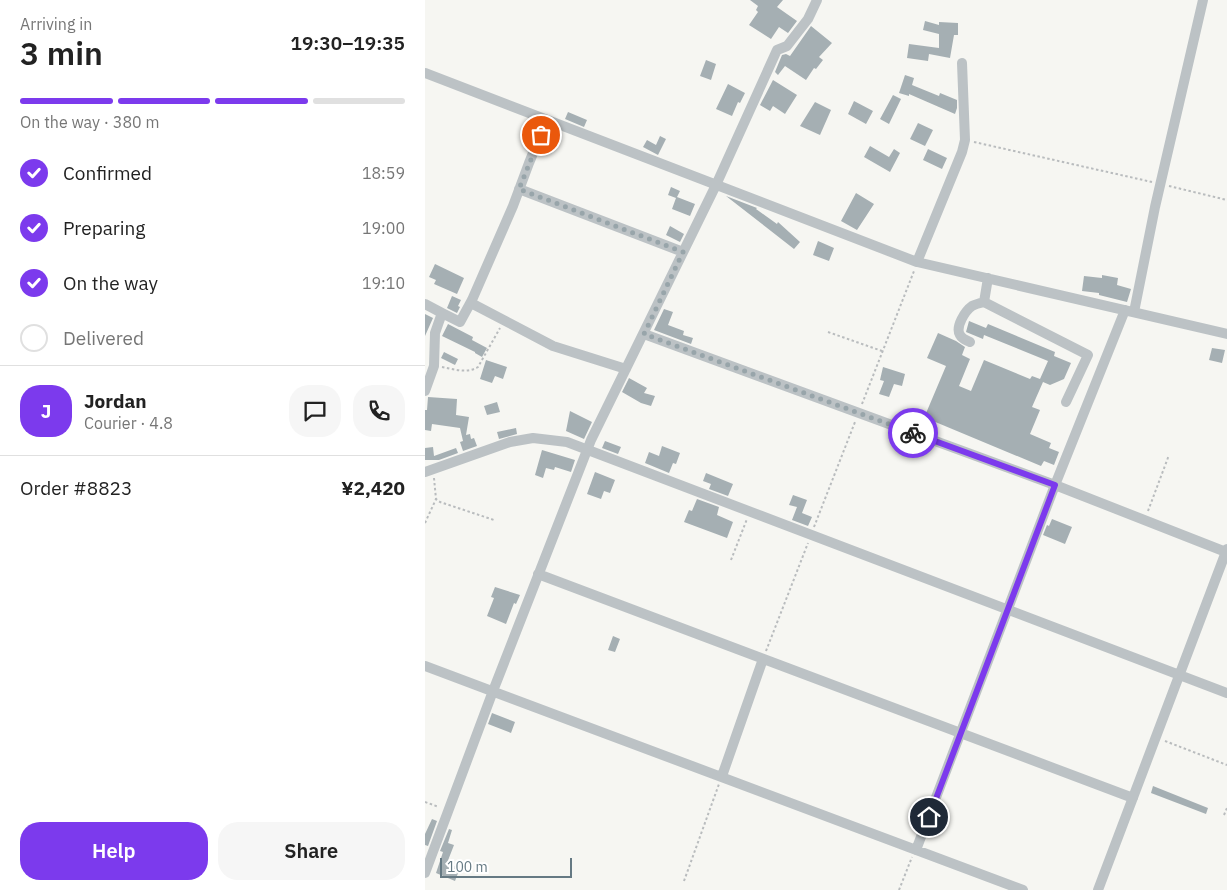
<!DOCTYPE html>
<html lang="en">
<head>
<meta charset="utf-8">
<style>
  body { margin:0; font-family:"IBM Plex Sans",sans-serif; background:#f6f6f6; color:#222; height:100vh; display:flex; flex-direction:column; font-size:19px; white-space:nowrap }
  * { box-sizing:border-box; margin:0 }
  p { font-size:16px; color:#767676 }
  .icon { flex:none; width:28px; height:28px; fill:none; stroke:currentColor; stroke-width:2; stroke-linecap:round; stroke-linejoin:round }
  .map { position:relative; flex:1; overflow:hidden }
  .details { display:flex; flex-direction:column; background:#fff; width:425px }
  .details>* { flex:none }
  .scale { position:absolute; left:15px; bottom:12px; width:132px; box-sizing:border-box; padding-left:5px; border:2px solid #657983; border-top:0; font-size:14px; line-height:18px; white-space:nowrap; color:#657983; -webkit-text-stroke:4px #fff; paint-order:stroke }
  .pin { position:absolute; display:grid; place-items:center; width:42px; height:42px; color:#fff; margin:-21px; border:2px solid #fff; border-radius:50%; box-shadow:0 1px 5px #0007 }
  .courier { position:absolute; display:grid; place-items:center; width:50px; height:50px; margin:-25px; border:4px solid #7c3aed; border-radius:50%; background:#fff; color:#222; box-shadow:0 1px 6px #0007 }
  .head em { font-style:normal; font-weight:600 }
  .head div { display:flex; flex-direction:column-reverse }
  .head { display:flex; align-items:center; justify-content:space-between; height:85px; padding:0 20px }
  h1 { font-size:32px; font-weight:600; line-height:38px }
  .bar { display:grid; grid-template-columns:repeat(4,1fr); gap:8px 5px; align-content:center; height:60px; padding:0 20px }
  .bar i { height:6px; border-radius:4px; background:#e0e0e0 }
  .bar .on { background:#7c3aed }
  .bar p { grid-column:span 4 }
  .line { display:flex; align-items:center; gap:12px; padding:0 20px; border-top:1px solid #e0e0e0 }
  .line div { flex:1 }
  .round { display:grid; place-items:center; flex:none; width:52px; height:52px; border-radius:20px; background:#f6f6f6 }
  ol { padding:0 20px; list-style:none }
  li { display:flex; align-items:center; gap:15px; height:55px }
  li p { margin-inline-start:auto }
  li .icon { padding:5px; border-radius:50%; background:#7c3aed; color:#fff; stroke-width:4 }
  li:last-child { color:#767676 }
  li i { width:28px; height:28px; border:2px solid #e0e0e0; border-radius:50% }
  .button { display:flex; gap:10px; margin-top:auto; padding:10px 20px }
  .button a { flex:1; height:58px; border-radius:20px; background:#7c3aed; color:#fff; font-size:20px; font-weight:600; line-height:58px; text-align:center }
  .button a+a { background:#f6f6f6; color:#222 }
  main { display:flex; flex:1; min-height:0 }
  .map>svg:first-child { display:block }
  .building { fill:#a5afb3 }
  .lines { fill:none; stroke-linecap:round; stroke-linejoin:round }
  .path { stroke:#b9bcbe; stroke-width:2; stroke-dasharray:2.5 2.5; stroke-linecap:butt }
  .minor { stroke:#bcc2c5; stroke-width:10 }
  .done { stroke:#98a5aa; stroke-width:5; stroke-dasharray:0 9 }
  .route { stroke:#7c3aed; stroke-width:6 }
</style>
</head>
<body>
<main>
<section class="details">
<div class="head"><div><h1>3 min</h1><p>Arriving in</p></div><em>19:30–19:35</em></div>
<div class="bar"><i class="on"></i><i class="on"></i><i class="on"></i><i></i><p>On the way · 380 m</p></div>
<ol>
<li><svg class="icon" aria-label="check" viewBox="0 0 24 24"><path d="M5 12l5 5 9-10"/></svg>Confirmed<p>18:59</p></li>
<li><svg class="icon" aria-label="check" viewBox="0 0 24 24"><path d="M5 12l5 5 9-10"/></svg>Preparing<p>19:00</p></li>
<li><svg class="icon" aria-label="check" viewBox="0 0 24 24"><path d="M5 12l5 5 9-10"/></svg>On the way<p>19:10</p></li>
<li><i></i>Delivered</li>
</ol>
<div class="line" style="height:90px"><b class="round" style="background:#7c3aed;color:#fff">J</b><div><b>Jordan</b><p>Courier · 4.8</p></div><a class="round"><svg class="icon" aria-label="chat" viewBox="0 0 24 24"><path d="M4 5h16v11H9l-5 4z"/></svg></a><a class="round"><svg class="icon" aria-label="phone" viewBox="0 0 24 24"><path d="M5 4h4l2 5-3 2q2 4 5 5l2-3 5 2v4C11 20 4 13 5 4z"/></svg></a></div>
<div class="line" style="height:65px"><div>Order #8823</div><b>¥2,420</b></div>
<div class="button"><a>Help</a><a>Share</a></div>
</section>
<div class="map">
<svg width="802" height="890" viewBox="0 0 802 890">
  <rect width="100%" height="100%" fill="#f6f6f2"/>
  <path class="building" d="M 325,0 L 358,0 L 352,7 L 372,21 L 363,33 L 354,27 L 346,39 L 324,25 L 333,12 L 331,10 L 333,6 Z
    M 500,21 L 514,25 L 514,22 L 533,23 L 533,35 L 529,35 L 525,58 L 504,54 L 503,61 L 482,58 L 484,44 L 514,48 L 514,34 L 498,30 Z
    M 386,26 L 407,43 L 394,57 L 398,60 L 391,69 L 389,68 L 381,80 L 360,66 L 353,75 L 350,72 L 357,55 L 361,54 L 365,56 Z
    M 281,60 L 291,64 L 286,80 L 275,76 Z
    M 480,75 L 489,78 L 487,85 L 514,96 L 515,93 L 532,100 L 532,108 L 530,114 L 484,94 L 484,96 L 474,93 Z
    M 348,80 L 372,95 L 360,114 L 348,106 L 345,111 L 335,105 Z
    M 303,84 L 320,93 L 315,103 L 313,102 L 307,116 L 291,109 Z
    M 468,95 L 476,99 L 464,124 L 455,119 Z
    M 429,101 L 448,111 L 441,124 L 423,114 Z
    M 390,102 L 406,110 L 395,135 L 375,126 Z
    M 143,112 L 162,120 L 159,127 L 140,119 Z
    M 493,123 L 508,130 L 500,146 L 485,139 Z
    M 235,136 L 241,139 L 233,155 L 218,147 L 222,140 L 231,145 Z
    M 445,146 L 464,157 L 469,149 L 475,153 L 465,172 L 439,157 Z
    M 503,149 L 522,158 L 517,169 L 498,160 Z
    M 246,187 L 255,191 L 252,197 L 270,204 L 265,216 L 247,209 L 251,198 L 243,195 Z
    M 431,193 L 449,204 L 432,230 L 416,221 Z
    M 301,196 L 332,208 L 331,209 L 352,224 L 353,222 L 375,242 L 369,249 Z
    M 245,226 L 259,234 L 255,242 L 241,235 Z
    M 393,241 L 409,248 L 404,261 L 388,255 Z
    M 10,264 L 39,278 L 32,294 L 9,284 L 11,280 L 4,277 Z
    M 677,275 L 693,278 L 692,285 L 706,289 L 702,302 L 674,295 L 674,293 L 657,291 L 659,276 L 677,278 Z
    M 27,296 L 36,300 L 33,306 L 35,307 L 32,313 L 22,308 Z
    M 239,309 L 248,312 L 243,325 L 259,331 L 258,335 L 268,338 L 266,344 L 229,330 Z
    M 0,314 L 8,318 L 0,336 Z
    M 544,321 L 561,328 L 563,324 L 630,352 L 629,356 L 646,363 L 639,379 L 625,385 L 618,382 L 607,407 L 615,410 L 605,434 L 626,443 L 624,448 L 634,452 L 629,465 L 619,461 L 616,466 L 508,421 L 504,431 L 487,425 L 492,415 L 499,418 L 521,366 L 502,358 L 513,333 L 531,341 L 540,347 L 537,355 L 545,359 L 534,386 L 546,391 L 559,360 L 605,379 L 607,376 L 615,379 L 623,361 L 559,335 L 558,339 L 541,332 Z
    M 23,324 L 48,337 L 47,340 L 62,348 L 57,357 L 50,353 L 50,352 L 17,336 Z
    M 787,348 L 800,350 L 797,363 L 784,360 Z
    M 19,352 L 33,359 L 30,365 L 16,358 Z
    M 61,360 L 82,367 L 78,379 L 70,376 L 67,383 L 55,379 Z
    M 458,367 L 480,374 L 477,386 L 469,384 L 464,397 L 454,394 L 459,381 L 455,380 Z
    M 204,378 L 222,388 L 219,393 L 230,396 L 226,406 L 216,403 L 197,392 Z
    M 3,397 L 32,399 L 31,415 L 44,417 L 41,435 L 45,434 L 46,439 L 49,438 L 52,446 L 38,451 L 35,442 L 38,441 L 35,428 L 7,424 L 6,431 L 0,430 L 0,410 L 2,410 Z
    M 72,402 L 75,412 L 62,415 L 59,406 Z
    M 145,411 L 167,422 L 159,439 L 141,431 Z
    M 91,428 L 92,434 L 74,439 L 72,432 Z
    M 180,441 L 196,447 L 193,454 L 177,448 Z
    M 237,446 L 255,453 L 251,464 L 248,463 L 244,473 L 220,463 L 224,452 L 234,456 Z
    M 8,447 L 9,456 L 31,448 L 33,453 L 14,460 L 0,460 L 0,448 Z
    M 117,450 L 150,460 L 146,472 L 130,467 L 129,470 L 121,468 L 118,478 L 110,475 Z
    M 170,472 L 190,480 L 185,493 L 179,491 L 176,499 L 162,494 Z
    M 281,473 L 308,484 L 303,496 L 284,489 L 286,484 L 278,481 Z
    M 368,495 L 382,500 L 377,513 L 387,517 L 383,526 L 367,520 L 372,507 L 364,505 Z
    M 272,499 L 294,507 L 292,515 L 308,522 L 302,538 L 259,522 L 264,510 L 267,511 Z
    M 627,519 L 647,527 L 640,544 L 618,535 L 622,525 L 624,526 Z
    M 70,587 L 95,595 L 91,604 L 89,603 L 81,624 L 62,616 L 69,598 L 66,597 Z
    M 188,636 L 195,639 L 190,652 L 183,650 Z
    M 67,713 L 90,722 L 86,733 L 63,724 Z
    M 728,786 L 783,808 L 781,814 L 726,793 Z
    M 7,819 L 12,821 L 3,846 L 0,845 L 0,834 Z
    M 24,829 L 27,830 L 23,843 L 29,845 L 22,863 L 35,868 L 30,881 L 11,873 L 18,852 L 15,851 Z"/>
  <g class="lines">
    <path class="path" d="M 549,142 L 727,182
      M 744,186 L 802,200
      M 403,332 L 457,351
      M 17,367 C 29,369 42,374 53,367 L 75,328
      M 437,404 L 489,271
      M 9,478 L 11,499 L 15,502 L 69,520
      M 723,511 L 744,455
      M 0,523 L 11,499
      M 389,527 L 430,422
      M 306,560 L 322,519
      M 341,651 L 383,543
      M 740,741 L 802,765
      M 0,802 L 14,807
      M 799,815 L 802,808
      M 259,881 L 294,784
      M 474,890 L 487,857"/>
    <path class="minor" d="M 0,73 L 492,262 L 802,334
      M 94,189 L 258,252
      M 492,262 L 537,152 L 540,140 L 537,63
      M 563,278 L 559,302 L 663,355 L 641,402
      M 46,303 L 128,346 L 201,369
      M 0,304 L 17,313 L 10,333 L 9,366 L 0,391
      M 709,312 L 730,207 L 778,0
      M 17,313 L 35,322 L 47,300 L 88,206 L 104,163 L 121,121
      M 219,334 L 630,485 L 801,552
      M 545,342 C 541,340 537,339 535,335 C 530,327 540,311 547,306 C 551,304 555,303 559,302
      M 0,472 L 85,442 L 108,438 L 142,442 L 802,693
      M 113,574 L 708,798
      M 0,666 L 598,890
      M 297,776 L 338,659
      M 491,850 L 630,485 L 700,310
      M 0,873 L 68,691 L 166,440 L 291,185 L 352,50 L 362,46 L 383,19 L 392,0
      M 673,890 L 802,549"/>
  </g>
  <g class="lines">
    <path class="done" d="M 116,135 L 94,189 L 258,252 L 219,334 L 488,433"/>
    <path class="route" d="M 488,433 L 630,485 L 504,817"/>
  </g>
</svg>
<div class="scale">100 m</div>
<div class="pin" style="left:116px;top:135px;background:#ea580c"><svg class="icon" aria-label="bag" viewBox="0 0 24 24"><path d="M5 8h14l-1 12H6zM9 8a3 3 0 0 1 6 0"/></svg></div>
<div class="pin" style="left:504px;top:817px;background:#1f2937"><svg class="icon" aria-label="home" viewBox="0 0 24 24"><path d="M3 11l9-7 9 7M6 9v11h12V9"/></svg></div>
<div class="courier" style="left:488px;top:433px"><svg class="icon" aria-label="bike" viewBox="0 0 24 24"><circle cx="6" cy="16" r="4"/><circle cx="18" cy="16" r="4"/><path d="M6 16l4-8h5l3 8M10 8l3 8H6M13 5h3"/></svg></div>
</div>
</main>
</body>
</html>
